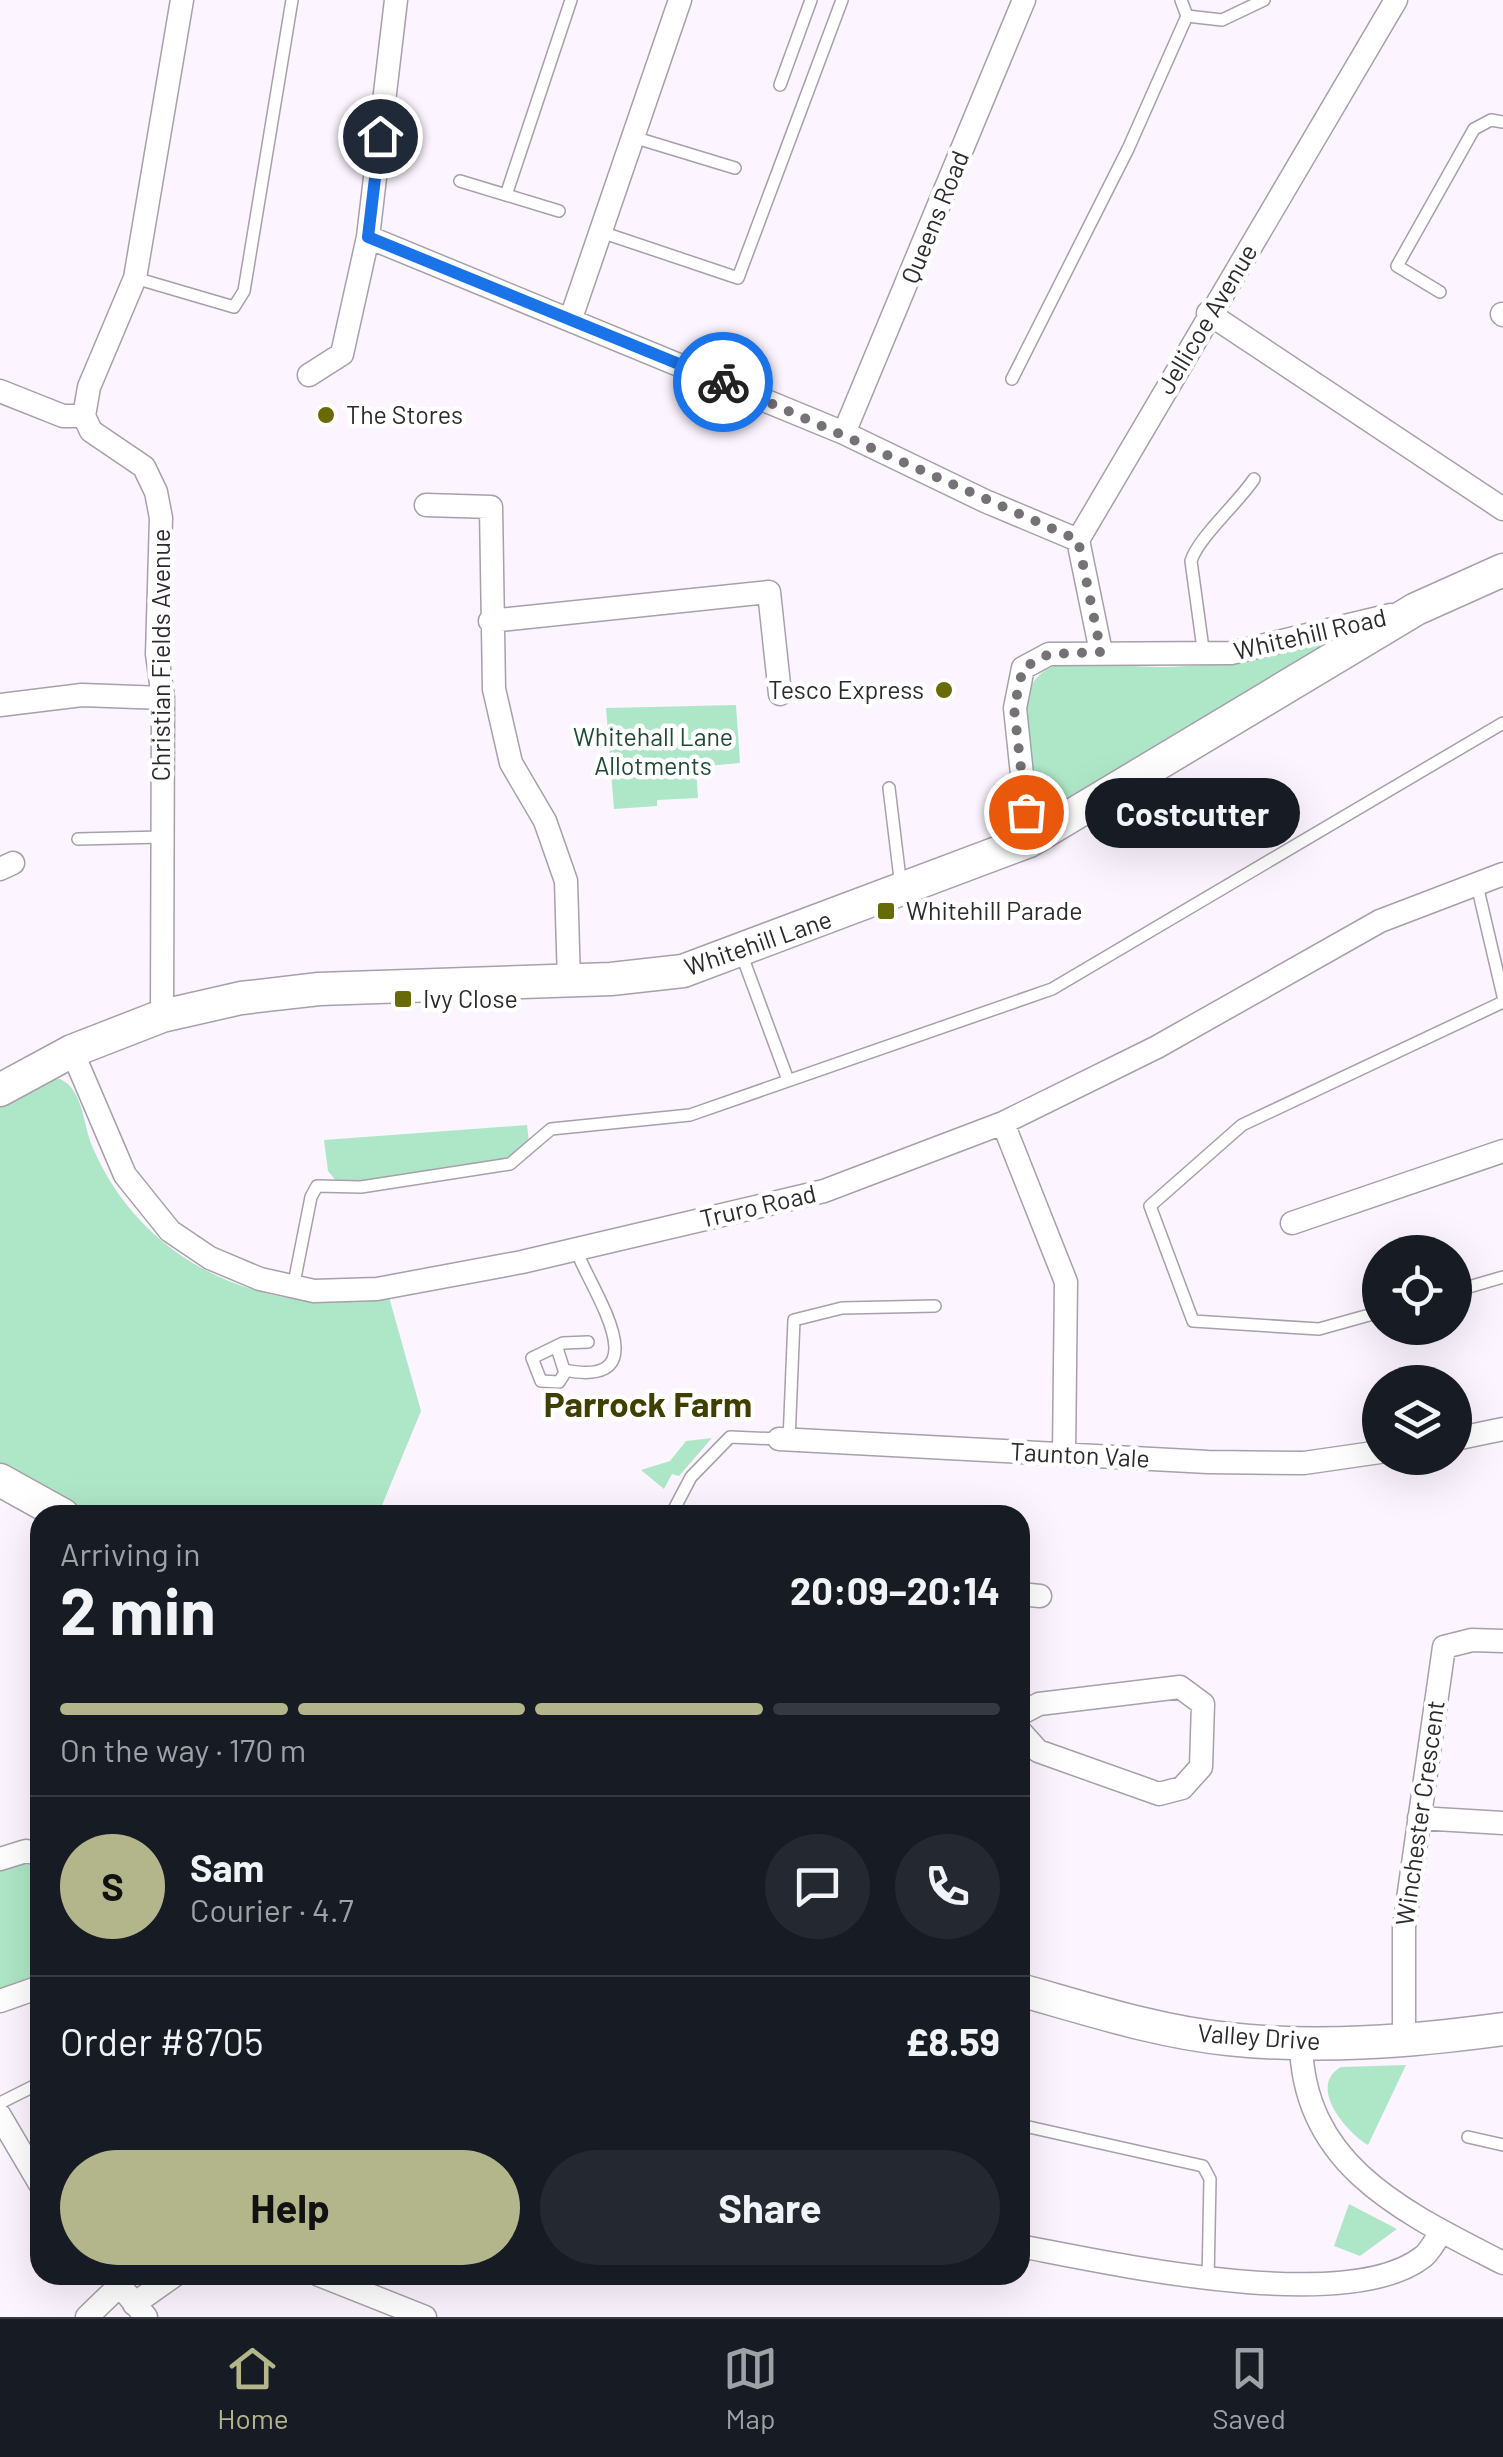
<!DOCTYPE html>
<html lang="en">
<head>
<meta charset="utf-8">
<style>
  body { margin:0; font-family:Barlow,sans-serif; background:#242831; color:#f1f3f6; height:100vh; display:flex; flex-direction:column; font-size:38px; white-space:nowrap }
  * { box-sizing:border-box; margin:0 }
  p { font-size:32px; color:#9ea1a6 }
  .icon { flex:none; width:55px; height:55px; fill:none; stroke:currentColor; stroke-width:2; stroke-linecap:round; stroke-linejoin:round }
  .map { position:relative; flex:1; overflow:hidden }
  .panel { position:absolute; left:30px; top:1505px; width:1000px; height:780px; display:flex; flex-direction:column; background:#171b24; border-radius:30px; box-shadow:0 10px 40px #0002 }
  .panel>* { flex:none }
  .controls { position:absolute; left:1362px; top:1235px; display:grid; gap:20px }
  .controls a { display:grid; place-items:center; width:110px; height:110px; border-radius:50%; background:#171b24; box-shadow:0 10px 40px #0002; font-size:50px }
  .pin { position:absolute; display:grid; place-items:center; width:85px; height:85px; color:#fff; margin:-42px; border:5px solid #fff; border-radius:50%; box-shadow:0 2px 10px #0007 }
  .courier { position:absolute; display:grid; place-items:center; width:100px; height:100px; margin:-50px; border:8px solid #1a73e8; border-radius:50%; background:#fff; color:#222; box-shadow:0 2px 12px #0007 }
  .bubble { position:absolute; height:70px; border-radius:35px; background:#171b24; box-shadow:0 10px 40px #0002; font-size:32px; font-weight:700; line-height:70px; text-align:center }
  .headline em { font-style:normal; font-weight:700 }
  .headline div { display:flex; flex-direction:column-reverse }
  .headline { display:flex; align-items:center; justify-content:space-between; height:170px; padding:0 30px }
  h1 { font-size:65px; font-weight:700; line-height:75px }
  .bar { display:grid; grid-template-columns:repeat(4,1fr); gap:15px 10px; align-content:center; height:120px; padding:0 30px }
  .bar i { height:12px; border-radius:8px; background:#363941 }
  .bar .active { background:#b3b58a }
  .bar p { grid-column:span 4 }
  .line { display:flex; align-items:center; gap:25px; padding:0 30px; border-top:2px solid #363941 }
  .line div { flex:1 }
  .round { display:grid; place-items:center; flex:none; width:105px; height:105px; border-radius:52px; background:#242831 }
  .action { display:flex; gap:20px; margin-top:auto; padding:20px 30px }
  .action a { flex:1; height:115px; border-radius:60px; background:#b3b58a; color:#111; font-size:40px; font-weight:700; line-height:115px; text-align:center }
  .action a+a { background:#242831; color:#f1f3f6 }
  .menu { display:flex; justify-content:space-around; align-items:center; height:140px; border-top:2px solid #363941; background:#171b24; font-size:28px; color:#9ea1a6 }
  .menu a { display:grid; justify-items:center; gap:5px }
  .menu .active { color:#b3b58a }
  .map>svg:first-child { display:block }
  .green { fill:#aee7c7 }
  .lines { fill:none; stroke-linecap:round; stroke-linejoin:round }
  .lane-casing { stroke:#a79fa9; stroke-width:14 }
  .street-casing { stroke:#a79fa9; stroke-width:25 }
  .secondary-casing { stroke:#a79fa9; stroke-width:35 }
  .lane { stroke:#fff; stroke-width:11 }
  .street { stroke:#fff; stroke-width:22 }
  .secondary { stroke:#fff; stroke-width:32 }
  .done { stroke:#757177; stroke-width:10; stroke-dasharray:0 18 }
  .route { stroke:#1a73e8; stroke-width:12 }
  .poi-dot { fill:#686907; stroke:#fff; stroke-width:4 }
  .labels { text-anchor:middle; stroke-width:9; stroke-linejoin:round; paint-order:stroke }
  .street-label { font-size:25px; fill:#2d2a2e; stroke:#fff }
  .poi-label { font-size:25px; fill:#2d2a2e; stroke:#fff; text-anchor:start }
  .park-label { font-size:25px; fill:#1f4a35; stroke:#fff }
  .district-label { font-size:35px; font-weight:bold; fill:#3f4000; stroke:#fff }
</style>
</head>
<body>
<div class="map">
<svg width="1503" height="2317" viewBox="0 0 1503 2317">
  <rect width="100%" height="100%" fill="#fcf4fe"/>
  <path class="green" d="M 1339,637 L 1039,820 L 1033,815 L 1038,804 C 1035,773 1019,707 1033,683 C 1051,653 1098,662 1126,665 C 1155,669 1190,666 1219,664 C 1260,660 1299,648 1339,637 Z
    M 736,705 L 740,763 L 696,767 L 698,798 L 657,800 L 657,806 L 614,809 L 606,708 Z
    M 60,1079 C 83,1089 83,1124 92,1146 C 142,1264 266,1319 389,1297 L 421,1411 L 378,1515 L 97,1515 L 0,1466 L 0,1106 L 45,1080 Z
    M 527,1125 L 529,1142 L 515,1158 L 357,1185 L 338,1183 L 328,1171 L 324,1140 Z
    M 712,1438 L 679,1476 L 672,1474 L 664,1489 L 641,1470 L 670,1461 L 686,1441 Z
    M 33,1861 L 40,1868 L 40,1982 L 0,1996 L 0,1862 Z
    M 1406,2065 L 1368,2145 C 1346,2132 1307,2086 1341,2067 Z
    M 1349,2204 L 1397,2229 L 1360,2256 L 1334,2246 Z"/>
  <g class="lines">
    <defs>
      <path id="lane" d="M 1187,16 L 1222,20 L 1264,0
        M 780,85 L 811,0
        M 633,137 L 735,168
        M 460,181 L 559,211
        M 506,195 L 571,0
        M 601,232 L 738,278 L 842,0
        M 135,278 L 234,307 L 244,291 L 292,0
        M 1440,292 L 1397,266 L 1474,129 L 1491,120 L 1503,122
        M 1012,379 L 1128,149 L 1187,16 L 1181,0
        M 1204,656 L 1191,561 C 1198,538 1238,503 1254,479
        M 889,788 L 901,887
        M 78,839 L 162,837
        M 1477,885 L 1503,996
        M 741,953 L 788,1080
        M 293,1288 L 311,1197 L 317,1186 L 361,1187 L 510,1164 L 551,1129 L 690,1115 L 1052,989 L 1503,723
        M 1455,1291 L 1503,1277
        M 1380,1312 L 1319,1329 L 1193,1321 L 1150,1206 L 1242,1125 L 1503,1002
        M 557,1348 L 564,1370 C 666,1390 585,1281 576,1249
        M 566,1371 L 559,1382 L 541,1381 L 532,1358 L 563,1343 L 588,1342
        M 789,1441 L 794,1320 L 842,1308 L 935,1306
        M 671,1515 L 691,1477 L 730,1437 L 779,1439
        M 0,2103 L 40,2083
        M 1020,2125 L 1203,2166 L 1210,2179 L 1208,2280
        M 1468,2137 L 1503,2145"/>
      <path id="street" d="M 368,237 L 844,433 L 985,501 L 1078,540
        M 1208,313 L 1503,509
        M 1502,314 L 1503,315
        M 571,318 L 680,0
        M 309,375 L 342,354 L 368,237 L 396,0
        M 0,391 L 63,416 L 84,416
        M 84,416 L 91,431 L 144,467 L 156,492 L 161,518 L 157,654 L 163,698 L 162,1016
        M 84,416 L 89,387 L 135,278 L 182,0
        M 844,433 L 1024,0
        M 426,505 L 491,507 L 494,689 L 511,763 L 545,821 L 566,881 L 569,982
        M 490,621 L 769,592 L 780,694
        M 1101,652 L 1078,540 L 1396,0
        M 0,705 L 82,695 L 163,698
        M 1029,841 L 1015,708 L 1023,668 L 1049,654 L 1231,653 L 1391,615
        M 0,869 L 13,863
        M 72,1051 L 125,1175 L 170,1231 L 210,1258 L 260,1279 L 314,1291 L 377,1289 L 522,1262 L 824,1191 L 1003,1123 L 1157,1047 L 1380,921 L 1503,874
        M 1003,1123 L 1066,1282 L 1064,1454
        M 1292,1223 L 1503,1151
        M 779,1439 L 1208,1462 L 1304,1463 L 1380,1452
        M 1455,1439 L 1503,1429
        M 1020,1594 L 1040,1596
        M 1020,1714 L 1039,1704 L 1180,1687 L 1203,1704 L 1201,1767 L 1182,1788 L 1159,1794 L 1038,1751 L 1020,1731
        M 1419,1818 L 1503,1823
        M 0,1859 L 26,1851 L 40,1854
        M 0,2001 L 40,1987
        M 1404,2040 L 1404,1927 L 1444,1647 L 1472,1640 L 1503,1641
        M 1301,2043 C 1303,2167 1406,2213 1503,2263
        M 0,2116 L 40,2184
        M 1020,2246 C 1111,2263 1349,2317 1424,2256 C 1431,2250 1436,2239 1442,2231
        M 111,2275 L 146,2317
        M 319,2275 L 425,2317
        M 134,2304 L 175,2275
        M 87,2317 L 119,2286"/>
      <path id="secondary" d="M 0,1090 L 72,1051 L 162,1016 L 241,998 L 319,989 L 611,979 L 683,971 L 1029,841 L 1416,609 L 1503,570
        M 0,1480 L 63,1515
        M 1020,1990 C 1088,2009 1158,2032 1228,2039 C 1320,2049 1413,2041 1503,2029"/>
    </defs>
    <use href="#lane" class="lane-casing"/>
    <use href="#street" class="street-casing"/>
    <use href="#secondary" class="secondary-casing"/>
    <use href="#lane" class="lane"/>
    <use href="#street" class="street"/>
    <use href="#secondary" class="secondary"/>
  </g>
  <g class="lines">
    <path class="done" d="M 723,382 L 1078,540 L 1101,652 L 1049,654 L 1023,668 L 1014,708 L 1026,812"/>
    <path class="route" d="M 380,136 L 368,237 L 723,382"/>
  </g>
  <g class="poi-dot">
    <circle cx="326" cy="415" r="10"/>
    <circle cx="944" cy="690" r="10"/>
    <rect x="876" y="901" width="20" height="20" rx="5"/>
    <rect x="393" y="989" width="20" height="20" rx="5"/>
  </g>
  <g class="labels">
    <g class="street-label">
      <text transform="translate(935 217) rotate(-68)" y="9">Queens Road</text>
      <text transform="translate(1207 319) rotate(-59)" y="9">Jellicoe Avenue</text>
      <text transform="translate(1310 634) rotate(-13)" y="9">Whitehill Road</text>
      <text transform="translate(161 655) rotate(-90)" y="9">Christian Fields Avenue</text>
      <text transform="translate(758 943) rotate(-19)" y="9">Whitehill Lane</text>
      <text transform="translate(758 1206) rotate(-13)" y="9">Truro Road</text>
      <text transform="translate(1080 1455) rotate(3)" y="9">Taunton Vale</text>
      <text transform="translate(1420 1813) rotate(-82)" y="9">Winchester Crescent</text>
      <text transform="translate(1259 2037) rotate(4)" y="9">Valley Drive</text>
    </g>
    <g class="poi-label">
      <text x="346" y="424">The Stores</text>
      <text x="924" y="699" text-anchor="end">Tesco Express</text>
      <text x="906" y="920">Whitehill Parade</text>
      <text x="423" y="1008">Ivy Close</text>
    </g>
    <g class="park-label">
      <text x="653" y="746">Whitehall Lane<tspan x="653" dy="29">Allotments</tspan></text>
    </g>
    <g class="district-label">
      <text x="648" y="1417">Parrock Farm</text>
    </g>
  </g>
</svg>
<div class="controls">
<a><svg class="icon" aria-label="locate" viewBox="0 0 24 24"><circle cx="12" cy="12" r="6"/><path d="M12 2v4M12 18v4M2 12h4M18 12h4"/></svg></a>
<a><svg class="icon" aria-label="layers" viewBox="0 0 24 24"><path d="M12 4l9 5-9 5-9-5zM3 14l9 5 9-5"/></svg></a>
</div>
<div class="pin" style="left:1026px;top:812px;background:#ea580c"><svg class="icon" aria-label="bag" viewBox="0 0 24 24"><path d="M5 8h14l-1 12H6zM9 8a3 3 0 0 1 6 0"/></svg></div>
<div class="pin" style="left:380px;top:136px;background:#1f2937"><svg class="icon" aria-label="home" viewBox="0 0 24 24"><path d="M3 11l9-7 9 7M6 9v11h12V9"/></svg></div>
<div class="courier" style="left:723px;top:382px"><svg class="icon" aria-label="bike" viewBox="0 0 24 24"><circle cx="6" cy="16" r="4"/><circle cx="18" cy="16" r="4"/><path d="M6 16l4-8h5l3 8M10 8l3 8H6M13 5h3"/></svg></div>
<div class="bubble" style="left:1085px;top:778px;width:215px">Costcutter</div>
<section class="panel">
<div class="headline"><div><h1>2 min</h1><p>Arriving in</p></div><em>20:09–20:14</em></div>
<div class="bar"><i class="active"></i><i class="active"></i><i class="active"></i><i></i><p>On the way · 170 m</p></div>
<div class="line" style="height:180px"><b class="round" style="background:#b3b58a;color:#111">S</b><div><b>Sam</b><p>Courier · 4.7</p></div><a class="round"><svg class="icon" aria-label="chat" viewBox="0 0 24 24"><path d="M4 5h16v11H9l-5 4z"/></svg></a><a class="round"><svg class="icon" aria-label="phone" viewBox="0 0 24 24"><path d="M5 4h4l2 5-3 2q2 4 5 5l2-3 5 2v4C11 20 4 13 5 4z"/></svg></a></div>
<div class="line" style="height:130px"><div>Order #8705</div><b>£8.59</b></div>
<div class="action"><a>Help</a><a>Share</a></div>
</section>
</div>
<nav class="menu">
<a class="active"><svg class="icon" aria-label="home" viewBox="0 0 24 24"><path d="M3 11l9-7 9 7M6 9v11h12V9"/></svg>Home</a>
<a><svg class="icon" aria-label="map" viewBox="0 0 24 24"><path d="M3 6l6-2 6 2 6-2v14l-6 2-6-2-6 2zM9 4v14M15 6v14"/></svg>Map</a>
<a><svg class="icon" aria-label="saved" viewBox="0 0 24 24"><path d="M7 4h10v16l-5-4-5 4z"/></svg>Saved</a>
</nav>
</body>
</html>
